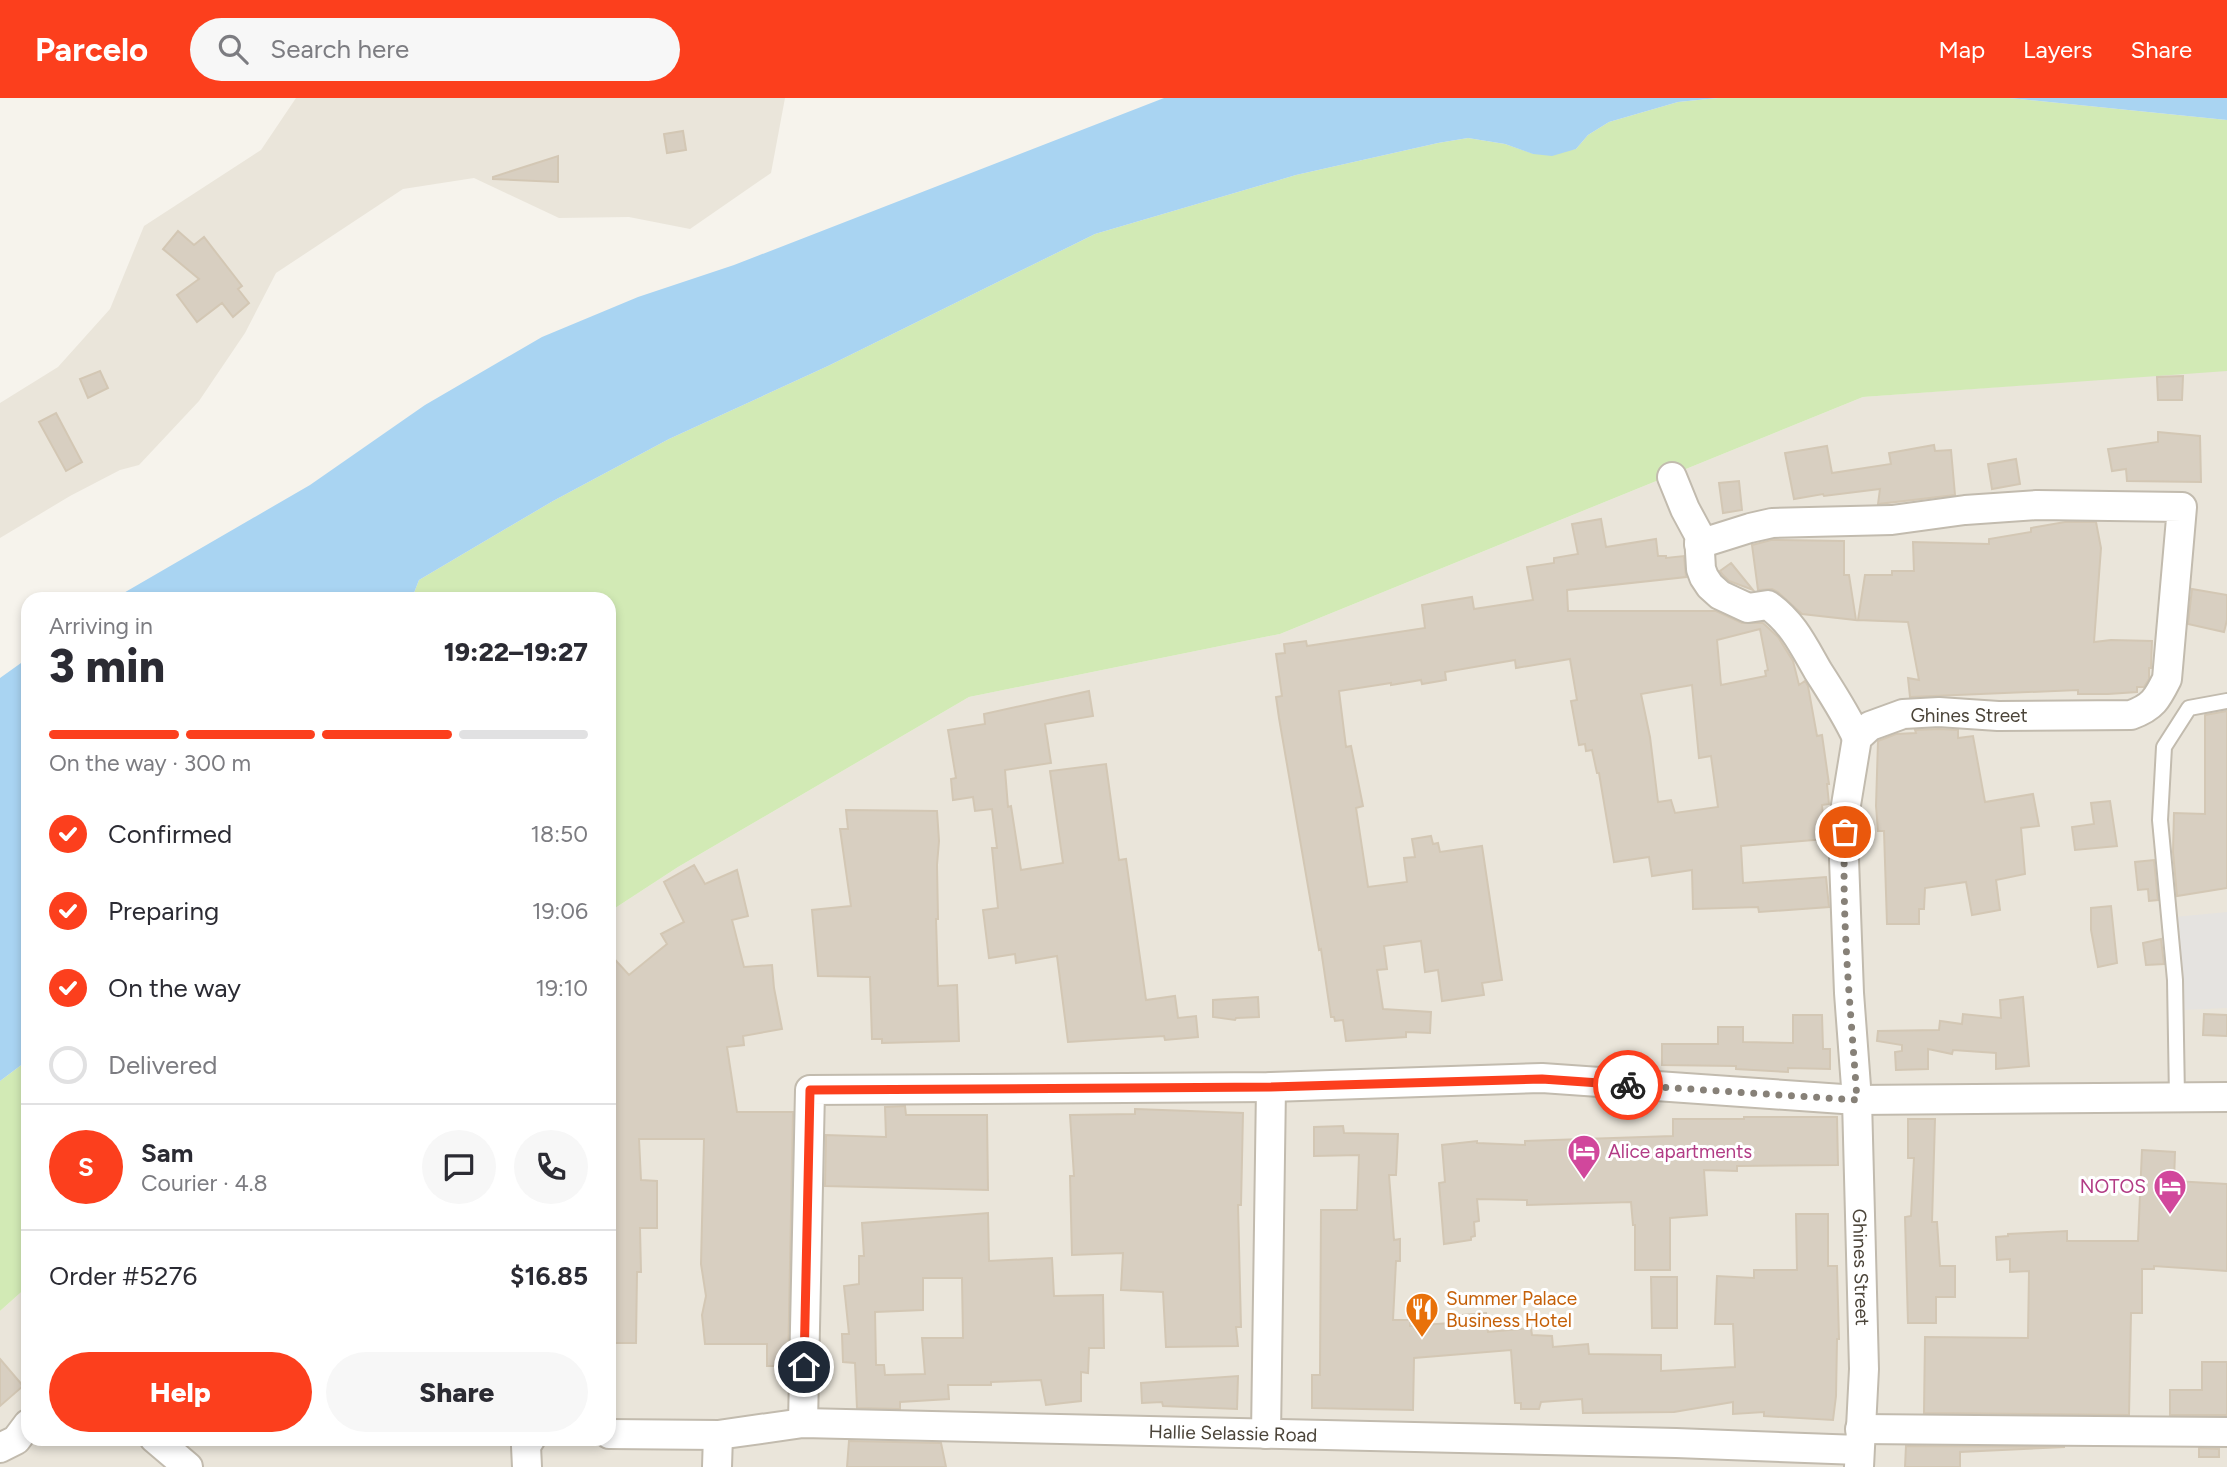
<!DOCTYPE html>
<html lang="en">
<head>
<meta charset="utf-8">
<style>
  body { margin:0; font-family:Figtree,sans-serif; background:#f7f7f7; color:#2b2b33; height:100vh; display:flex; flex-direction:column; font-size:26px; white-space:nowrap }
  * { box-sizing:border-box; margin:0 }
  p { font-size:23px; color:#7c7c81 }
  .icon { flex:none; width:38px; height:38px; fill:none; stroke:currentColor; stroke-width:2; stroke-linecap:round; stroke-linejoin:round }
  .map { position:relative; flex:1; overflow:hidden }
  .details { position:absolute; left:21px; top:494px; width:595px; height:854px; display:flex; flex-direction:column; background:#fff; border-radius:21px; box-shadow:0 4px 10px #0003 }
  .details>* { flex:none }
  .pin { position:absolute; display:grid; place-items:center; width:60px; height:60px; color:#fff; margin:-30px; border:4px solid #fff; border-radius:50%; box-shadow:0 2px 7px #0007 }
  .courier { position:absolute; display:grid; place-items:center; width:70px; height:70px; margin:-35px; border:5px solid #fc3f1d; border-radius:50%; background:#fff; color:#222; box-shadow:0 2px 9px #0007 }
  .headline em { font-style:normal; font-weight:800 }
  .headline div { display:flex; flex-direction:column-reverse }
  .headline { display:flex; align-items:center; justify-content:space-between; height:119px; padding:0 28px }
  h1 { font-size:46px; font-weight:800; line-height:52px }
  .bar { display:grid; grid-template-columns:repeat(4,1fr); gap:10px 7px; align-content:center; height:84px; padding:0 28px }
  .bar i { height:9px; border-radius:5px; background:#e1e1e2 }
  .bar .active { background:#fc3f1d }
  .bar p { grid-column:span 4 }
  .line { display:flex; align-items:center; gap:18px; padding:0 28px; border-top:2px solid #e1e1e2 }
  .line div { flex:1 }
  .round { display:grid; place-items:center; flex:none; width:74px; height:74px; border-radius:37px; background:#f7f7f7 }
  ol { padding:0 28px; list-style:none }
  li { display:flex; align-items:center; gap:21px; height:77px }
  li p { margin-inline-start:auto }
  li .icon { padding:7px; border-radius:50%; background:#fc3f1d; color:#fff; stroke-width:4 }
  li:last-child { color:#7c7c81 }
  li i { width:38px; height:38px; border:4px solid #e1e1e2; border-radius:50% }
  .action { display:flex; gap:14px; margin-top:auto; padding:14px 28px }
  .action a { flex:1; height:80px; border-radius:42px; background:#fc3f1d; color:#fff; font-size:28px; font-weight:800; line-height:80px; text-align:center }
  .action a+a { background:#f7f7f7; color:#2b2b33 }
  header { display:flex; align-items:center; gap:42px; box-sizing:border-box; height:98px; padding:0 35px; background:#fc3f1d; color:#fff }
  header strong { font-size:33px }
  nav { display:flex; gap:38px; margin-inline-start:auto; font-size:24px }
  .search { width:490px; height:63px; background:#f7f7f7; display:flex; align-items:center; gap:18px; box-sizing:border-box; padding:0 24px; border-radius:38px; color:#7c7c81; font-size:26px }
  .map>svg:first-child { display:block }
  .residential { fill:#eae5da }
  .green { fill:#d2eab5 }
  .parking { fill:#e5e3e0 }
  .water { fill:#a9d4f2 }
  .building { fill:#d8cfc1; stroke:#d3c7b4; stroke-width:2; fill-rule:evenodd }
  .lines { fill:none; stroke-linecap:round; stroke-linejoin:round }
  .lane-casing { stroke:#c2bbae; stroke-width:18 }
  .street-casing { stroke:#c2bbae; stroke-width:32 }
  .lane { stroke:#fff; stroke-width:14 }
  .street { stroke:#fff; stroke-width:28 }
  .done { stroke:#878178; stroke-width:7; stroke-dasharray:0 12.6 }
  .route { stroke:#fc3f1d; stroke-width:9 }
  .labels { text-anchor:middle; stroke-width:6; stroke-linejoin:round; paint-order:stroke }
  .street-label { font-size:19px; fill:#4b4439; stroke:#fff }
  .hotel-label { font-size:19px; fill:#b23c85; stroke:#fff; text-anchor:start }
  .food-label { font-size:19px; fill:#c56008; stroke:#fff; text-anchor:start }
</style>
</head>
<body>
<header>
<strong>Parcelo</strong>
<div class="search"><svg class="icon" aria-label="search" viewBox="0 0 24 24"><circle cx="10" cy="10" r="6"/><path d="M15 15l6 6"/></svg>Search here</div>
<nav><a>Map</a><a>Layers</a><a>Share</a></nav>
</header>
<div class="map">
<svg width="2227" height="1369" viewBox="0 0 2227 1369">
  <rect width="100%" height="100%" fill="#f6f3ec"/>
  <path class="residential" d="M 296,0 L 785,0 L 771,75 L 690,131 L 629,119 L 559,120 L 474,80 L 403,91 L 276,175 L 245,235 L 199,303 L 139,367 L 120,372 L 70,398 L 0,440 L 0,305 L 58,269 L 110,211 L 144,128 L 261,52 Z
    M 2209,273 L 2227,273 L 2227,1369 L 0,1369 L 0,1213 L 28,1188 L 28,1340 L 609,1340 L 609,814 L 678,769 L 969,599 L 1280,536 L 1863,299 Z"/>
  <path class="green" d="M 1718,0 L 2009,0 L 2227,22 L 2227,273 L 1863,299 L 1280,536 L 969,599 L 678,769 L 609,814 L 609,500 L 412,500 L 419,482 L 553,403 L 669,341 L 828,268 L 1095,136 L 1296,77 L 1438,45 L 1468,40 L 1505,46 L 1534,56 L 1576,51 L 1588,37 L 1609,24 L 1678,4 Z
    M 28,962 L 28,1188 L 0,1213 L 0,983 Z"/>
  <path class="parking" d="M 2227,814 L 2227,910 L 2184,912 L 2175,819 Z"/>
  <path class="water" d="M 1164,0 L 1718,0 L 1678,4 L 1609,24 L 1588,37 L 1576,51 L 1552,58 L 1533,56 L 1505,46 L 1468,40 L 1438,45 L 1296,77 L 1095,136 L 828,268 L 669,341 L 553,403 L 419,482 L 412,500 L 115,500 L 310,387 L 425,307 L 542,239 L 638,199 L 734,167 Z
    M 2009,0 L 2227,0 L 2227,22 Z
    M 28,560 L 28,962 L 0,983 L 0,580 Z"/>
  <path class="building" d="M 683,33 L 686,52 L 667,55 L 664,36 Z
    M 558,58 L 558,84 L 493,81 L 493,79 Z
    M 178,133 L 194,147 L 204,139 L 242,188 L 238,191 L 249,205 L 233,219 L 222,205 L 197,224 L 177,197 L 199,181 L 163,151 Z
    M 100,273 L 108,290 L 88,300 L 80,281 Z
    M 2183,278 L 2182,302 L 2158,302 L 2157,279 Z
    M 56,315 L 82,364 L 66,373 L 39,324 Z
    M 2158,334 L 2200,338 L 2201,384 L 2127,383 L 2126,371 L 2112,373 L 2108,351 L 2158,344 Z
    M 1934,347 L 1935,353 L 1951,352 L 1955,397 L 1878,406 L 1880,391 L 1824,398 L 1823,396 L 1794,401 L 1785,355 L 1827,348 L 1832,375 L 1891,366 L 1889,355 Z
    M 2016,361 L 2020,386 L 1992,391 L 1988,366 Z
    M 1739,383 L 1742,412 L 1723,415 L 1719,385 Z
    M 1601,421 L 1606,449 L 1656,441 L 1658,458 L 1666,458 L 1666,460 L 1684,458 L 1686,479 L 1567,492 L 1568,513 L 1716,513 L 1742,525 L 1763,525 L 1778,539 L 1793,563 L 1799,587 L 1805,583 L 1808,588 L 1817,638 L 1822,637 L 1829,686 L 1827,686 L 1829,706 L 1822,707 L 1825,741 L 1741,748 L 1743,785 L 1826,779 L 1829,809 L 1759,814 L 1758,809 L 1693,811 L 1692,772 L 1652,778 L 1649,759 L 1614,764 L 1599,675 L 1597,675 L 1592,652 L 1586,653 L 1585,646 L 1579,647 L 1571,603 L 1577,602 L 1570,561 L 1516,570 L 1515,562 L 1445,574 L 1446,582 L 1422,586 L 1421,582 L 1391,587 L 1391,585 L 1339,593 L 1346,649 L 1351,648 L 1363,708 L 1356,710 L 1368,789 L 1407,784 L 1404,760 L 1415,759 L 1412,741 L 1431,738 L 1433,746 L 1438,745 L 1440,754 L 1482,748 L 1502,882 L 1482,885 L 1484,897 L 1442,903 L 1438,872 L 1425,874 L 1421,843 L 1384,848 L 1387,871 L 1377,872 L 1383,911 L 1431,914 L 1430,935 L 1406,934 L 1406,939 L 1346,943 L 1343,922 L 1335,923 L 1334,919 L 1331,919 L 1321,851 L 1319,852 L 1279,620 L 1276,599 L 1282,598 L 1276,556 L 1285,555 L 1284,546 L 1306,543 L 1307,548 L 1425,530 L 1422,507 L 1472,499 L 1474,511 L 1533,502 L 1527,469 L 1554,465 L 1554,460 L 1578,456 L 1572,426 ZM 1760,531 L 1768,572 L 1765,573 L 1766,578 L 1721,587 L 1717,542 ZM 1692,587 L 1699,660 L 1711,658 L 1718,709 L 1675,715 L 1671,702 L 1658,704 L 1650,639 L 1641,596 Z
    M 2065,424 L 2096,424 L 2101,450 L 2094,544 L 2111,542 L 2152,543 L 2151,570 L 2149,570 L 2149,581 L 2144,589 L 2137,589 L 2137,594 L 2108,596 L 2078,596 L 2078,592 L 1910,599 L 1908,580 L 1919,582 L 1908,524 L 1858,522 L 1865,477 L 1892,477 L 1892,473 L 1914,473 L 1913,444 L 1989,446 L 1989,441 L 2031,434 L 2031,430 Z
    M 1771,442 L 1844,443 L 1844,477 L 1849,477 L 1856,522 L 1802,516 L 1778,494 L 1772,491 L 1758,492 L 1752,447 Z
    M 1731,465 L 1753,492 L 1729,483 L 1723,477 L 1720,473 Z
    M 2192,491 L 2227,497 L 2227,522 L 2224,534 L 2188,526 Z
    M 1089,593 L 1093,618 L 1045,626 L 1051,665 L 1005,672 L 1008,709 L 1011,708 L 1021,772 L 1063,765 L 1050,673 L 1106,666 L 1119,762 L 1126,761 L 1146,902 L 1175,898 L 1178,920 L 1196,918 L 1198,939 L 1165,942 L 1164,938 L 1068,944 L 1057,858 L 1016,865 L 1015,856 L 989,860 L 983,812 L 998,810 L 992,750 L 997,750 L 992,711 L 975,713 L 973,699 L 953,702 L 951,681 L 956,680 L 948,632 L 985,626 L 984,616 Z
    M 2227,613 L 2227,790 L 2177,798 L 2173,754 L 2174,715 L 2205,716 L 2205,617 Z
    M 1939,631 L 1958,632 L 1958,640 L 1973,638 L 1985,704 L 2033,696 L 2039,728 L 2021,730 L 2025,776 L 1996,782 L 2000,812 L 1972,817 L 1966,784 L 1925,790 L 1924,811 L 1919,811 L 1919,826 L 1887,826 L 1884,733 L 1878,733 L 1876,708 L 1878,643 L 1896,636 L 1916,635 L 1915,632 Z
    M 2110,703 L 2117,748 L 2075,752 L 2072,729 L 2094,726 L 2091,705 Z
    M 846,712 L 937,713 L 939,743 L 937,767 L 938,821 L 936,821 L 938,888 L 957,887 L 959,943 L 882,945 L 882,941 L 872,941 L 870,879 L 818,878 L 812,812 L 851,808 L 840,731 L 848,731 Z
    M 2154,762 L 2158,802 L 2149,803 L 2148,791 L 2138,792 L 2135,764 Z
    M 694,767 L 705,786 L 737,772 L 748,818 L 732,822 L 744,869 L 772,867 L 774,890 L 782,931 L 743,938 L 744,947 L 727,949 L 737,1014 L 793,1014 L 788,1268 L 767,1268 L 767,1246 L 705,1246 L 702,1217 L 706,1198 L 701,1166 L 704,1041 L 639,1041 L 641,1082 L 657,1083 L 657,1130 L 640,1130 L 641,1174 L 637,1174 L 636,1245 L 609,1245 L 609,855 L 629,877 L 667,846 L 661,836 L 684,824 L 664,784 Z
    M 2111,808 L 2117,865 L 2098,869 L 2091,832 L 2091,810 Z
    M 2161,841 L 2164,866 L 2146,867 L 2143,845 Z
    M 1258,899 L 1259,919 L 1236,920 L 1235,922 L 1213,919 L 1213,902 Z
    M 2023,899 L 2029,968 L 1996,971 L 1996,955 L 1953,952 L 1952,956 L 1928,951 L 1928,971 L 1896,972 L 1895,954 L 1902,953 L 1902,947 L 1877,943 L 1878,933 L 1939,932 L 1940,923 L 1962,926 L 1963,916 L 2001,920 L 2000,902 Z
    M 2204,916 L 2227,917 L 2227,938 L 2203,937 Z
    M 1793,917 L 1822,917 L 1823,951 L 1830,951 L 1830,971 L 1788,970 L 1788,974 L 1736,971 L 1736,968 L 1662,967 L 1662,946 L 1718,946 L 1718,929 L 1743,929 L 1743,944 L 1793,945 Z
    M 905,1008 L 906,1017 L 987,1017 L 988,1092 L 825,1088 L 826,1037 L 886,1039 L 885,1009 Z
    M 1135,1011 L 1243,1015 L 1241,1107 L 1238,1107 L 1241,1229 L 1236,1229 L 1238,1248 L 1166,1249 L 1163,1194 L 1121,1192 L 1123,1155 L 1072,1157 L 1070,1078 L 1074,1078 L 1070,1017 L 1135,1016 Z
    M 1744,1019 L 1837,1019 L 1838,1067 L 1737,1068 L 1737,1073 L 1704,1072 L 1707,1117 L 1670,1120 L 1670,1172 L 1635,1172 L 1635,1127 L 1633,1127 L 1631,1104 L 1527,1107 L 1527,1102 L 1477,1101 L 1479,1123 L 1474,1124 L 1475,1138 L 1471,1139 L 1471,1142 L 1444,1146 L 1439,1085 L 1445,1084 L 1442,1047 L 1477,1043 L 1477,1045 L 1525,1047 L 1525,1043 L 1673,1038 L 1673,1021 L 1744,1021 Z
    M 1908,1021 L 1935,1021 L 1932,1124 L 1937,1124 L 1940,1168 L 1955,1168 L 1955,1199 L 1936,1199 L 1936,1225 L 1908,1225 L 1905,1119 L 1911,1118 L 1914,1060 L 1908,1060 Z
    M 1343,1028 L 1344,1035 L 1398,1036 L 1396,1077 L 1389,1077 L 1394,1142 L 1400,1141 L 1400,1163 L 1396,1163 L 1393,1222 L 1410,1222 L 1410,1228 L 1450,1225 L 1450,1218 L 1486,1215 L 1488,1234 L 1531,1230 L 1532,1237 L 1552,1238 L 1553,1249 L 1588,1246 L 1589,1256 L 1661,1257 L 1661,1273 L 1735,1269 L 1733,1226 L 1715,1226 L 1717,1178 L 1754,1180 L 1754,1172 L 1797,1172 L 1796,1116 L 1828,1116 L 1828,1168 L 1837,1168 L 1839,1241 L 1837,1241 L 1836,1298 L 1833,1322 L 1764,1318 L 1764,1314 L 1733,1316 L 1733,1304 L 1674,1314 L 1583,1315 L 1582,1301 L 1541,1304 L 1539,1311 L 1521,1311 L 1521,1305 L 1515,1305 L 1511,1252 L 1414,1260 L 1413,1312 L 1312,1310 L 1312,1277 L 1320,1277 L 1321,1112 L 1357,1112 L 1359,1057 L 1314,1058 L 1314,1029 Z
    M 2142,1052 L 2175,1054 L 2174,1083 L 2227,1086 L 2227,1173 L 2154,1168 L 2154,1171 L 2142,1171 L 2142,1215 L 2131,1215 L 2129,1317 L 1924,1315 L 1925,1239 L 2028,1240 L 2029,1173 L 2010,1174 L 2010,1161 L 1997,1162 L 1996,1139 L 2008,1138 L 2008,1136 L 2067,1133 L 2067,1143 L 2138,1143 Z
    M 988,1115 L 989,1163 L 1052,1160 L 1054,1198 L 1103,1197 L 1104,1250 L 1089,1250 L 1088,1275 L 1081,1274 L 1081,1303 L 1046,1307 L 1041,1282 L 991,1284 L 991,1287 L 948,1287 L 949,1301 L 900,1304 L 900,1311 L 857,1310 L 855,1265 L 843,1264 L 842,1236 L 849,1236 L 844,1188 L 859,1186 L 859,1158 L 864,1158 L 862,1125 ZM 923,1180 L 962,1180 L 963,1240 L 922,1240 L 925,1276 L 885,1277 L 884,1267 L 876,1267 L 875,1214 L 923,1212 Z
    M 1651,1179 L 1677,1179 L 1677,1230 L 1652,1230 Z
    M 0,1261 L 23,1288 L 0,1308 Z
    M 2202,1264 L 2227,1264 L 2227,1317 L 2170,1317 L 2170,1292 L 2202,1292 Z
    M 1238,1278 L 1237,1311 L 1163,1308 L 1162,1304 L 1142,1305 L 1141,1285 Z
    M 849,1343 L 941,1345 L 946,1369 L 847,1369 Z
    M 1906,1348 L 2065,1349 L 1960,1354 L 1960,1369 L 1905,1369 Z
    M 2199,1350 L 2219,1351 L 2219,1359 L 2199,1359 Z"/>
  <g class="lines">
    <defs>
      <path id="lane" d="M 2177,999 L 2175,882 L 2160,722 L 2164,649 L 2189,610 L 2227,603"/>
      <g id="street">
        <path d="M 1672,379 L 1685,411 L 1699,437 L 1701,471 L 1704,479 L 1710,488 L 1720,497 L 1748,510 L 1768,507 C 1793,525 1803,547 1818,573 C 1832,595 1846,616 1857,640"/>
        <path id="s1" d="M 1699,446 L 1750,430 L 1772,425 L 1892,422 L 1965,412 L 2037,407 L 2182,409 L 2167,581 C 2157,601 2153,609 2131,617 L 1998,618 L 1939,614 L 1903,616 L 1870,628 L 1857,640 L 1846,707 L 1844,761 L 1849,895 L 1857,1002 L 1864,1271 L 1859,1369"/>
        <path d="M 803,1325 L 810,992 L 1271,989 L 1542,980 L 1857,1002 L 2227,999"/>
        <path d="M 1860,1331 L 2227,1334"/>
        <path id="s2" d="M 609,1336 L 718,1337 L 803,1325 L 1676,1345 L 1859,1352"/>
        <path d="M 1266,1336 L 1271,989"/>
        <path d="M 154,1340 L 188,1369"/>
        <path d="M 0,1350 L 16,1342 L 28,1326"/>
        <path d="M 527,1369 L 526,1348 L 531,1340"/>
        <path d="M 717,1369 L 718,1337"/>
      </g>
    </defs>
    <use href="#lane" class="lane-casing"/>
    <use href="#street" class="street-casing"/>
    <use href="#lane" class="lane"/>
    <use href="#street" class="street"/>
  </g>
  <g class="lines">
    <path class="done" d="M 1628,987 L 1857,1002 C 1851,913 1841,823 1845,734"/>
    <path class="route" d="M 804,1269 L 810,992 L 1271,989 L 1542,981 L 1628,987"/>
  </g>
  <defs>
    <symbol id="hotel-pin" viewBox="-11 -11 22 30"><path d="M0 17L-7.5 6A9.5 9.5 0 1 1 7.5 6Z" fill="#d1479c" stroke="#fff"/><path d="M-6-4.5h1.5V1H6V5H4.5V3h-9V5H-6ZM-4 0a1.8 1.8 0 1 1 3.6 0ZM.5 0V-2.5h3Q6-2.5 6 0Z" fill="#fff"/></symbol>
    <symbol id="restaurant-pin" viewBox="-11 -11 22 30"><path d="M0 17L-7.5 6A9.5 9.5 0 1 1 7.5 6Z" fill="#e8710a" stroke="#fff"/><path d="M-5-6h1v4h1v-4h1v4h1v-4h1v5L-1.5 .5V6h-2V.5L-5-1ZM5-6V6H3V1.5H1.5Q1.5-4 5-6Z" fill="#fff"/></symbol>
  </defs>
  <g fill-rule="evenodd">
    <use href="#hotel-pin" x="1565" y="1034" width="38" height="52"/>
    <use href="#hotel-pin" x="2151" y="1069" width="38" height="52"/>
    <use href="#restaurant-pin" x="1403" y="1192" width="38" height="52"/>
  </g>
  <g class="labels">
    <g class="street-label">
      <text x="1969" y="624">Ghines Street</text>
      <text dy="7" stroke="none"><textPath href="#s1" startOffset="1524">Ghines Street</textPath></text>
      <text dy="7" stroke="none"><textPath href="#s2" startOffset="625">Hallie Selassie Road</textPath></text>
    </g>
    <g class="hotel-label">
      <text x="1608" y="1060">Alice apartments</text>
      <text x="2146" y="1095" text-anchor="end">NOTOS</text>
    </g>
    <g class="food-label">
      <text x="1446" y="1207">Summer Palace<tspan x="1446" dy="22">Business Hotel</tspan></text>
    </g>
  </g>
</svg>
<div class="pin" style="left:1845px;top:734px;background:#ea580c"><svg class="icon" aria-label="bag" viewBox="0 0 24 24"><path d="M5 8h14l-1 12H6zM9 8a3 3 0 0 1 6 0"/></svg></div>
<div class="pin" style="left:804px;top:1269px;background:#1f2937"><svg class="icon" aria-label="home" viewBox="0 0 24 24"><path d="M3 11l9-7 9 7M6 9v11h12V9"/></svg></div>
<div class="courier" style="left:1628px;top:987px"><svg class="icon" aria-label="bike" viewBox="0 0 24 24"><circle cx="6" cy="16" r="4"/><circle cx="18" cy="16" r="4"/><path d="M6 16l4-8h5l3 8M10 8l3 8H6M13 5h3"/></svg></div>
<section class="details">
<div class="headline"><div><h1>3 min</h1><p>Arriving in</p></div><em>19:22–19:27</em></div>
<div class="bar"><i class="active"></i><i class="active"></i><i class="active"></i><i></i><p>On the way · 300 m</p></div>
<ol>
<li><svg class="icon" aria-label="check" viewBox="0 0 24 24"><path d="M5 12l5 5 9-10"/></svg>Confirmed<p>18:50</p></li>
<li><svg class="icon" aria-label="check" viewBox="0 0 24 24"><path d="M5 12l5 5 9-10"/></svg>Preparing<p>19:06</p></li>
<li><svg class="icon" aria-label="check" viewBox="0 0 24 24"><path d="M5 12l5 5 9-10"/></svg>On the way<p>19:10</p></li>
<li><i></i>Delivered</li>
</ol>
<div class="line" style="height:126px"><b class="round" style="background:#fc3f1d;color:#fff">S</b><div><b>Sam</b><p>Courier · 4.8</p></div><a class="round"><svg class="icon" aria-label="chat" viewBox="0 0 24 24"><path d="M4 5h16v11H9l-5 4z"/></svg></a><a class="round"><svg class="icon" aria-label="phone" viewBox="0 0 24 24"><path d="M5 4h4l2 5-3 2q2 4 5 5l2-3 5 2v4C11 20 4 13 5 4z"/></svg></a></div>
<div class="line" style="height:91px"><div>Order #5276</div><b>$16.85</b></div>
<div class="action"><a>Help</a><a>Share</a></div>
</section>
</div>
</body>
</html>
